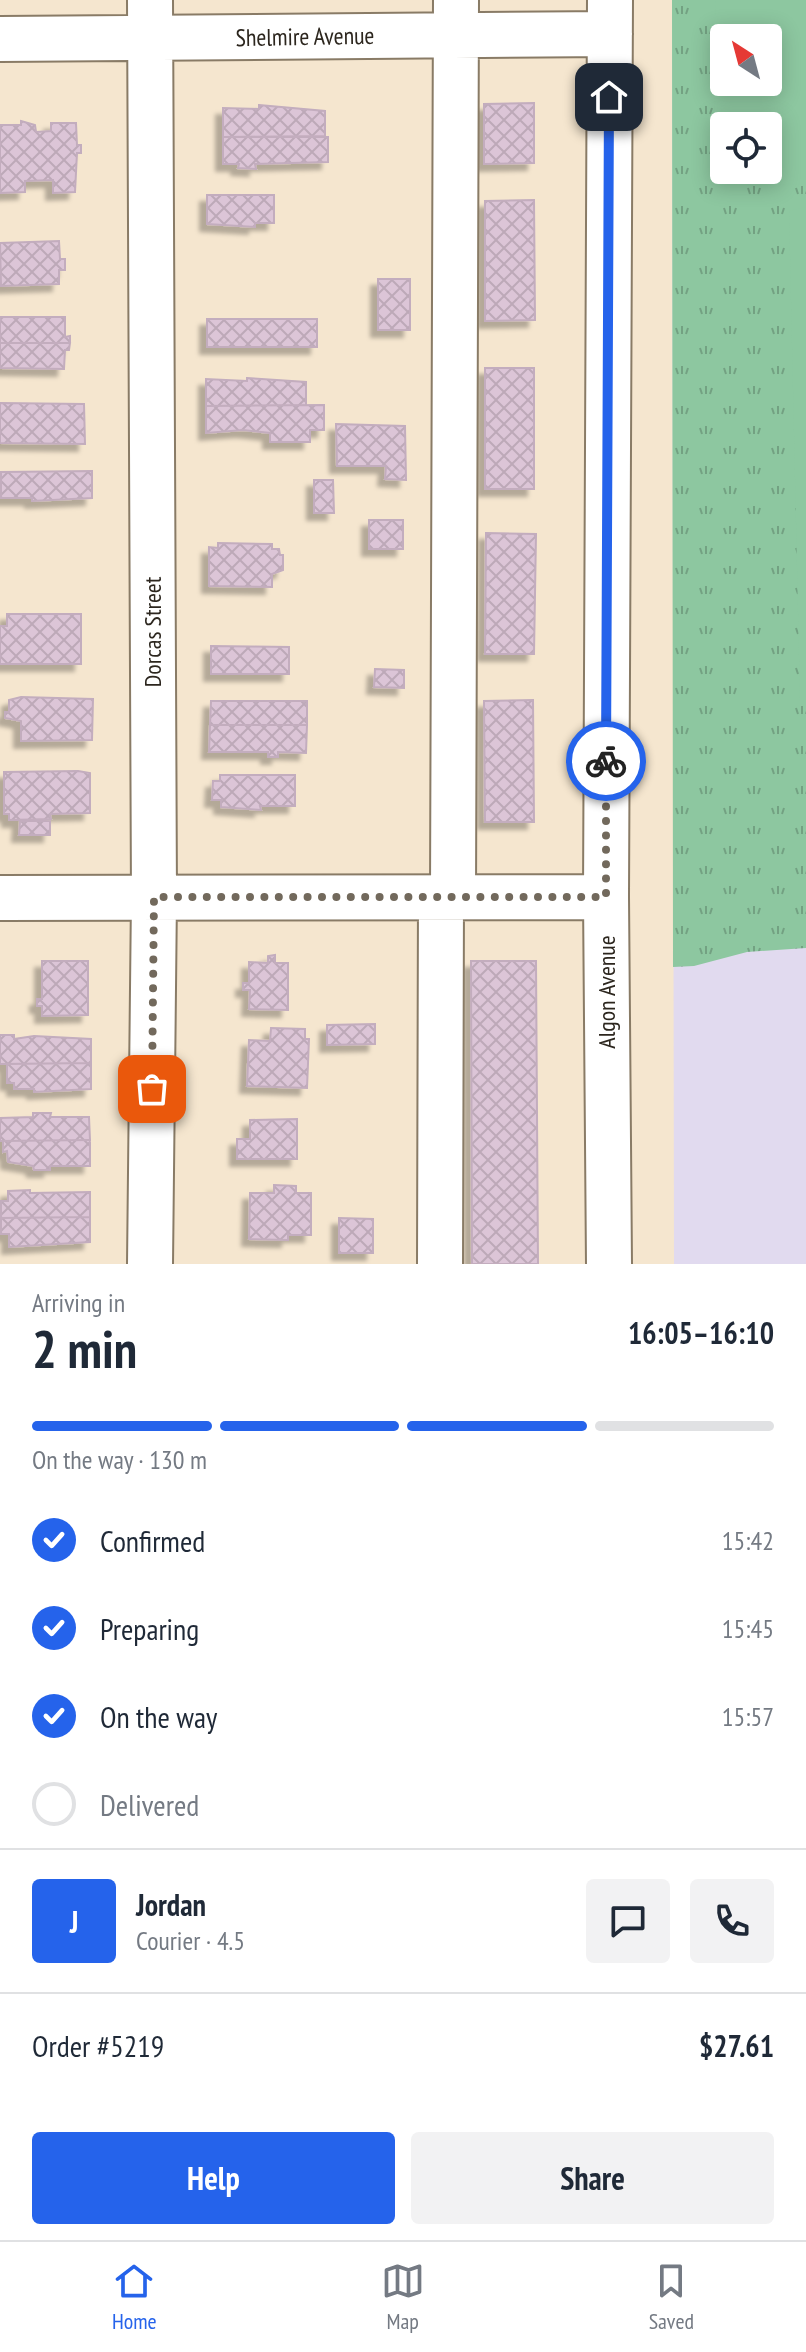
<!DOCTYPE html>
<html lang="en">
<head>
<meta charset="utf-8">
<style>
  body { margin:0; font-family:"PT Sans Narrow",sans-serif; background:#f2f2f3; color:#1f2937; height:100vh; display:flex; flex-direction:column; font-size:30px; white-space:nowrap }
  * { box-sizing:border-box; margin:0 }
  p { font-size:26px; color:#747a83 }
  .icon { flex:none; width:44px; height:44px; fill:none; stroke:currentColor; stroke-width:2; stroke-linecap:round; stroke-linejoin:round }
  .map { position:relative; height:1264px; overflow:hidden }
  .panel { display:flex; flex-direction:column; background:#fff; flex:1 }
  .panel>* { flex:none }
  .needle { width:52px; rotate:324deg }
  .fabs { position:absolute; left:710px; top:24px; display:grid; gap:16px }
  .fabs a { display:grid; place-items:center; width:72px; height:72px; border-radius:8px; background:#fff; box-shadow:0 4px 20px #0003; font-size:40px }
  .pin { position:absolute; display:grid; place-items:center; width:68px; height:68px; color:#fff; margin:-34px; border-radius:16px; box-shadow:0 4px 12px #0006 }
  .courier { position:absolute; display:grid; place-items:center; width:80px; height:80px; margin:-40px; border:6px solid #2563eb; border-radius:50%; background:#fff; color:#222; box-shadow:0 2px 10px #0007 }
  .headline em { font-style:normal; font-weight:600 }
  .headline div { display:flex; flex-direction:column-reverse }
  .headline { display:flex; align-items:center; justify-content:space-between; height:136px; padding:0 32px }
  h1 { font-size:52px; font-weight:600; line-height:60px }
  .bar { display:grid; grid-template-columns:repeat(4,1fr); gap:12px 8px; align-content:center; height:96px; padding:0 32px }
  .bar i { height:10px; border-radius:6px; background:#e0e1e3 }
  .bar .active { background:#2563eb }
  .bar p { grid-column:span 4 }
  .line { display:flex; align-items:center; gap:20px; padding:0 32px; border-top:2px solid #e0e1e3 }
  .line div { flex:1 }
  .round { display:grid; place-items:center; flex:none; width:84px; height:84px; border-radius:8px; background:#f2f2f3 }
  ol { padding:0 32px; list-style:none }
  li { display:flex; align-items:center; gap:24px; height:88px }
  li p { margin-inline-start:auto }
  li .icon { padding:8px; border-radius:50%; background:#2563eb; color:#fff; stroke-width:4 }
  li:last-child { color:#747a83 }
  li i { width:44px; height:44px; border:4px solid #e0e1e3; border-radius:50% }
  .button { display:flex; gap:16px; margin-top:auto; padding:16px 32px }
  .button a { flex:1; height:92px; border-radius:8px; background:#2563eb; color:#fff; font-size:32px; font-weight:600; line-height:92px; text-align:center }
  .button a+a { background:#f2f2f3; color:#1f2937 }
  .tabs { display:flex; justify-content:space-around; align-items:center; height:112px; border-top:2px solid #e0e1e3; background:#fff; font-size:22px; color:#747a83 }
  .tabs a { display:grid; justify-items:center; gap:4px }
  .tabs .active { color:#2563eb }
  .map>svg:first-child { display:block }
  .education { fill:#e1daef; fill-rule:evenodd }
  .grass { fill:url(#grass-tufts); fill-rule:evenodd }
  .pitch { fill:#8dc7a0; fill-rule:evenodd }
  .building { fill:url(#building-cross-hatch); stroke:#c3adbe; stroke-width:2; filter:url(#shadow) }
  .lines { fill:none; stroke-linecap:round; stroke-linejoin:round }
  .minor-casing { stroke:#897b66; stroke-width:48 }
  .minor { stroke:#fff; stroke-width:44 }
  .done { stroke:#72695c; stroke-width:8; stroke-dasharray:0 14.4 }
  .route { stroke:#2563eb; stroke-width:10 }
  .labels { text-anchor:middle; stroke-width:7; stroke-linejoin:round; paint-order:stroke }
  .street-label { font-size:24px; fill:#2c261e; stroke:#fff }
</style>
</head>
<body>
<div class="map">
<svg width="806" height="1264" viewBox="0 0 806 1264">
  <defs>
    <pattern id="grass-tufts" width="24" height="20" patternUnits="userSpaceOnUse" patternTransform="scale(2)"><rect width="24" height="20" fill="#8dc7a0"/><path d="M3 7l-1-3M5 7V3M7 7l1-3M15 17l-1-3M17 17v-4M19 17l1-3" fill="none" stroke="#73a182"/></pattern>
    <pattern id="building-cross-hatch" width="8" height="8" patternUnits="userSpaceOnUse" patternTransform="scale(2)"><rect width="8" height="8" fill="#dcc5d7"/><path d="M0 0l8 8M0 8l8-8" fill="none" stroke="#bda9b8"/></pattern>
    <filter id="shadow"><feDropShadow dx="-7" dy="7" stdDeviation="2" flood-color="#0004"/></filter>
  </defs>
  <rect width="100%" height="100%" fill="#f5e6cf"/>
  <path class="education" d="M 672,0 L 806,0 L 806,1264 L 674,1264 ZM 724,38 L 768,38 L 768,82 L 724,82 ZM 724,126 L 768,126 L 768,170 L 724,170 Z"/>
  <path class="grass" d="M 672,0 L 806,0 L 806,948 L 747,952 L 694,966 L 673,967 ZM 724,38 L 768,38 L 768,82 L 724,82 ZM 724,126 L 768,126 L 768,170 L 724,170 Z"/>
  <path class="pitch" d="M 716,0 L 806,0 L 806,185 L 714,184 ZM 724,38 L 768,38 L 768,82 L 724,82 ZM 724,126 L 768,126 L 768,170 L 724,170 Z
    M 806,207 L 806,701 L 800,701 L 789,211 Z"/>
  <path class="building" d="M 534,103 L 534,163 L 484,164 L 484,104 Z
    M 259,105 L 325,111 L 325,136 L 223,137 L 223,108 L 259,109 Z
    M 21,121 L 35,125 L 36,132 L 51,131 L 51,123 L 76,123 L 77,145 L 81,145 L 81,153 L 77,153 L 75,192 L 53,193 L 53,180 L 25,181 L 25,192 L 0,193 L 0,125 L 21,125 Z
    M 223,137 L 328,137 L 328,162 L 255,164 L 256,169 L 238,168 L 239,164 L 223,164 Z
    M 207,195 L 274,195 L 274,223 L 255,223 L 255,227 L 207,224 Z
    M 534,200 L 535,320 L 485,321 L 485,201 Z
    M 59,241 L 60,259 L 65,259 L 65,270 L 59,270 L 59,284 L 1,286 L 0,243 Z
    M 378,279 L 410,279 L 410,330 L 378,330 Z
    M 0,317 L 65,317 L 65,337 L 70,336 L 70,343 L 0,343 Z
    M 207,319 L 317,319 L 317,347 L 207,347 Z
    M 0,343 L 70,343 L 69,350 L 65,350 L 64,369 L 0,368 Z
    M 485,368 L 534,368 L 534,489 L 485,489 Z
    M 247,378 L 306,382 L 306,405 L 206,406 L 206,379 L 247,381 Z
    M 0,403 L 84,404 L 85,444 L 0,443 Z
    M 324,405 L 324,430 L 310,430 L 310,442 L 270,442 L 270,433 L 243,430 L 206,433 L 206,406 Z
    M 336,424 L 405,426 L 406,480 L 385,479 L 386,466 L 337,466 Z
    M 92,471 L 92,498 L 32,501 L 32,498 L 1,498 L 1,472 Z
    M 314,480 L 333,480 L 334,513 L 314,513 Z
    M 369,520 L 403,520 L 403,549 L 369,549 Z
    M 486,533 L 536,534 L 534,654 L 485,654 Z
    M 218,543 L 272,544 L 272,549 L 279,549 L 280,555 L 283,555 L 283,570 L 272,574 L 272,587 L 209,586 L 209,547 L 218,548 Z
    M 7,614 L 81,614 L 81,664 L 0,664 L 0,626 L 7,626 Z
    M 211,646 L 289,647 L 289,674 L 211,674 Z
    M 375,669 L 404,670 L 404,688 L 374,687 Z
    M 21,697 L 93,699 L 92,740 L 21,741 L 21,721 L 5,718 L 5,712 L 9,712 L 9,700 Z
    M 533,700 L 534,822 L 485,822 L 484,701 Z
    M 211,701 L 307,701 L 307,725 L 210,725 Z
    M 210,725 L 307,725 L 306,753 L 278,752 L 278,757 L 268,757 L 268,752 L 209,752 Z
    M 78,771 L 90,773 L 90,813 L 50,814 L 51,819 L 9,820 L 9,814 L 4,814 L 4,772 Z
    M 220,775 L 295,775 L 295,806 L 260,806 L 261,810 L 221,807 L 221,800 L 212,800 L 213,781 L 220,781 Z
    M 20,821 L 50,821 L 50,835 L 19,835 Z
    M 275,955 L 275,963 L 288,963 L 288,1010 L 249,1009 L 250,990 L 243,990 L 243,983 L 249,983 L 249,962 L 268,963 L 268,956 Z
    M 42,961 L 88,961 L 88,1015 L 42,1016 L 42,1006 L 37,1006 L 37,999 L 42,999 Z
    M 471,961 L 536,961 L 538,1264 L 472,1264 Z
    M 375,1024 L 375,1044 L 327,1045 L 327,1025 Z
    M 271,1028 L 305,1029 L 305,1039 L 309,1039 L 307,1088 L 247,1086 L 249,1040 L 270,1041 Z
    M 0,1035 L 14,1035 L 14,1039 L 34,1036 L 91,1039 L 91,1063 L 0,1064 Z
    M 91,1063 L 91,1089 L 34,1092 L 34,1089 L 14,1089 L 14,1083 L 7,1083 L 7,1064 Z
    M 33,1113 L 51,1113 L 50,1117 L 89,1117 L 90,1140 L 0,1141 L 0,1118 L 33,1117 Z
    M 297,1119 L 297,1159 L 237,1159 L 237,1139 L 250,1139 L 250,1120 Z
    M 90,1140 L 90,1166 L 50,1166 L 50,1170 L 34,1170 L 33,1166 L 8,1162 L 7,1151 L 3,1152 L 3,1141 Z
    M 274,1185 L 296,1186 L 296,1193 L 311,1193 L 311,1235 L 288,1235 L 288,1240 L 249,1239 L 250,1193 L 274,1193 Z
    M 30,1190 L 30,1193 L 90,1192 L 90,1217 L 1,1218 L 1,1201 L 8,1201 L 8,1191 Z
    M 90,1217 L 90,1242 L 9,1247 L 9,1234 L 1,1234 L 1,1218 Z
    M 339,1218 L 373,1219 L 373,1253 L 339,1253 Z"/>
  <g class="lines">
    <defs>
      <path id="minor" d="M 150,0 L 154,897 L 150,1264
        M 0,39 L 610,34
        M 453,896 L 456,0
        M 0,898 L 606,897
        M 440,1264 L 441,896
        M 609,1264 L 606,897 L 610,0"/>
    </defs>
    <use href="#minor" class="minor-casing"/>
    <use href="#minor" class="minor"/>
  </g>
  <g class="lines">
    <path class="done" d="M 152,1089 L 154,897 L 606,897 L 606,761"/>
    <path class="route" d="M 606,761 L 609,97"/>
  </g>
  <g class="labels">
    <g class="street-label">
      <text transform="translate(305 37) rotate(-1)" y="8">Shelmire Avenue</text>
      <text transform="translate(153 632) rotate(-90)" y="8">Dorcas Street</text>
      <text transform="translate(607 992) rotate(-90)" y="8">Algon Avenue</text>
    </g>
  </g>
</svg>
<div class="fabs">
<a><svg class="needle" viewBox="-14 -14 28 28"><path d="M0-13l5 13h-10z" fill="#e53935"/><path d="M0 13l5-13h-10z" fill="#747a83"/></svg></a>
<a><svg class="icon" aria-label="locate" viewBox="0 0 24 24"><circle cx="12" cy="12" r="6"/><path d="M12 2v4M12 18v4M2 12h4M18 12h4"/></svg></a>
</div>
<div class="pin" style="left:152px;top:1089px;background:#ea580c"><svg class="icon" aria-label="bag" viewBox="0 0 24 24"><path d="M5 8h14l-1 12H6zM9 8a3 3 0 0 1 6 0"/></svg></div>
<div class="pin" style="left:609px;top:97px;background:#1f2937"><svg class="icon" aria-label="home" viewBox="0 0 24 24"><path d="M3 11l9-7 9 7M6 9v11h12V9"/></svg></div>
<div class="courier" style="left:606px;top:761px"><svg class="icon" aria-label="bike" viewBox="0 0 24 24"><circle cx="6" cy="16" r="4"/><circle cx="18" cy="16" r="4"/><path d="M6 16l4-8h5l3 8M10 8l3 8H6M13 5h3"/></svg></div>
</div>
<section class="panel">
<div class="headline"><div><h1>2 min</h1><p>Arriving in</p></div><em>16:05–16:10</em></div>
<div class="bar"><i class="active"></i><i class="active"></i><i class="active"></i><i></i><p>On the way · 130 m</p></div>
<ol>
<li><svg class="icon" aria-label="check" viewBox="0 0 24 24"><path d="M5 12l5 5 9-10"/></svg>Confirmed<p>15:42</p></li>
<li><svg class="icon" aria-label="check" viewBox="0 0 24 24"><path d="M5 12l5 5 9-10"/></svg>Preparing<p>15:45</p></li>
<li><svg class="icon" aria-label="check" viewBox="0 0 24 24"><path d="M5 12l5 5 9-10"/></svg>On the way<p>15:57</p></li>
<li><i></i>Delivered</li>
</ol>
<div class="line" style="height:144px"><b class="round" style="background:#2563eb;color:#fff">J</b><div><b>Jordan</b><p>Courier · 4.5</p></div><a class="round"><svg class="icon" aria-label="chat" viewBox="0 0 24 24"><path d="M4 5h16v11H9l-5 4z"/></svg></a><a class="round"><svg class="icon" aria-label="phone" viewBox="0 0 24 24"><path d="M5 4h4l2 5-3 2q2 4 5 5l2-3 5 2v4C11 20 4 13 5 4z"/></svg></a></div>
<div class="line" style="height:104px"><div>Order #5219</div><b>$27.61</b></div>
<div class="button"><a>Help</a><a>Share</a></div>
</section>
<nav class="tabs">
<a class="active"><svg class="icon" aria-label="home" viewBox="0 0 24 24"><path d="M3 11l9-7 9 7M6 9v11h12V9"/></svg>Home</a>
<a><svg class="icon" aria-label="map" viewBox="0 0 24 24"><path d="M3 6l6-2 6 2 6-2v14l-6 2-6-2-6 2zM9 4v14M15 6v14"/></svg>Map</a>
<a><svg class="icon" aria-label="saved" viewBox="0 0 24 24"><path d="M7 4h10v16l-5-4-5 4z"/></svg>Saved</a>
</nav>
</body>
</html>
